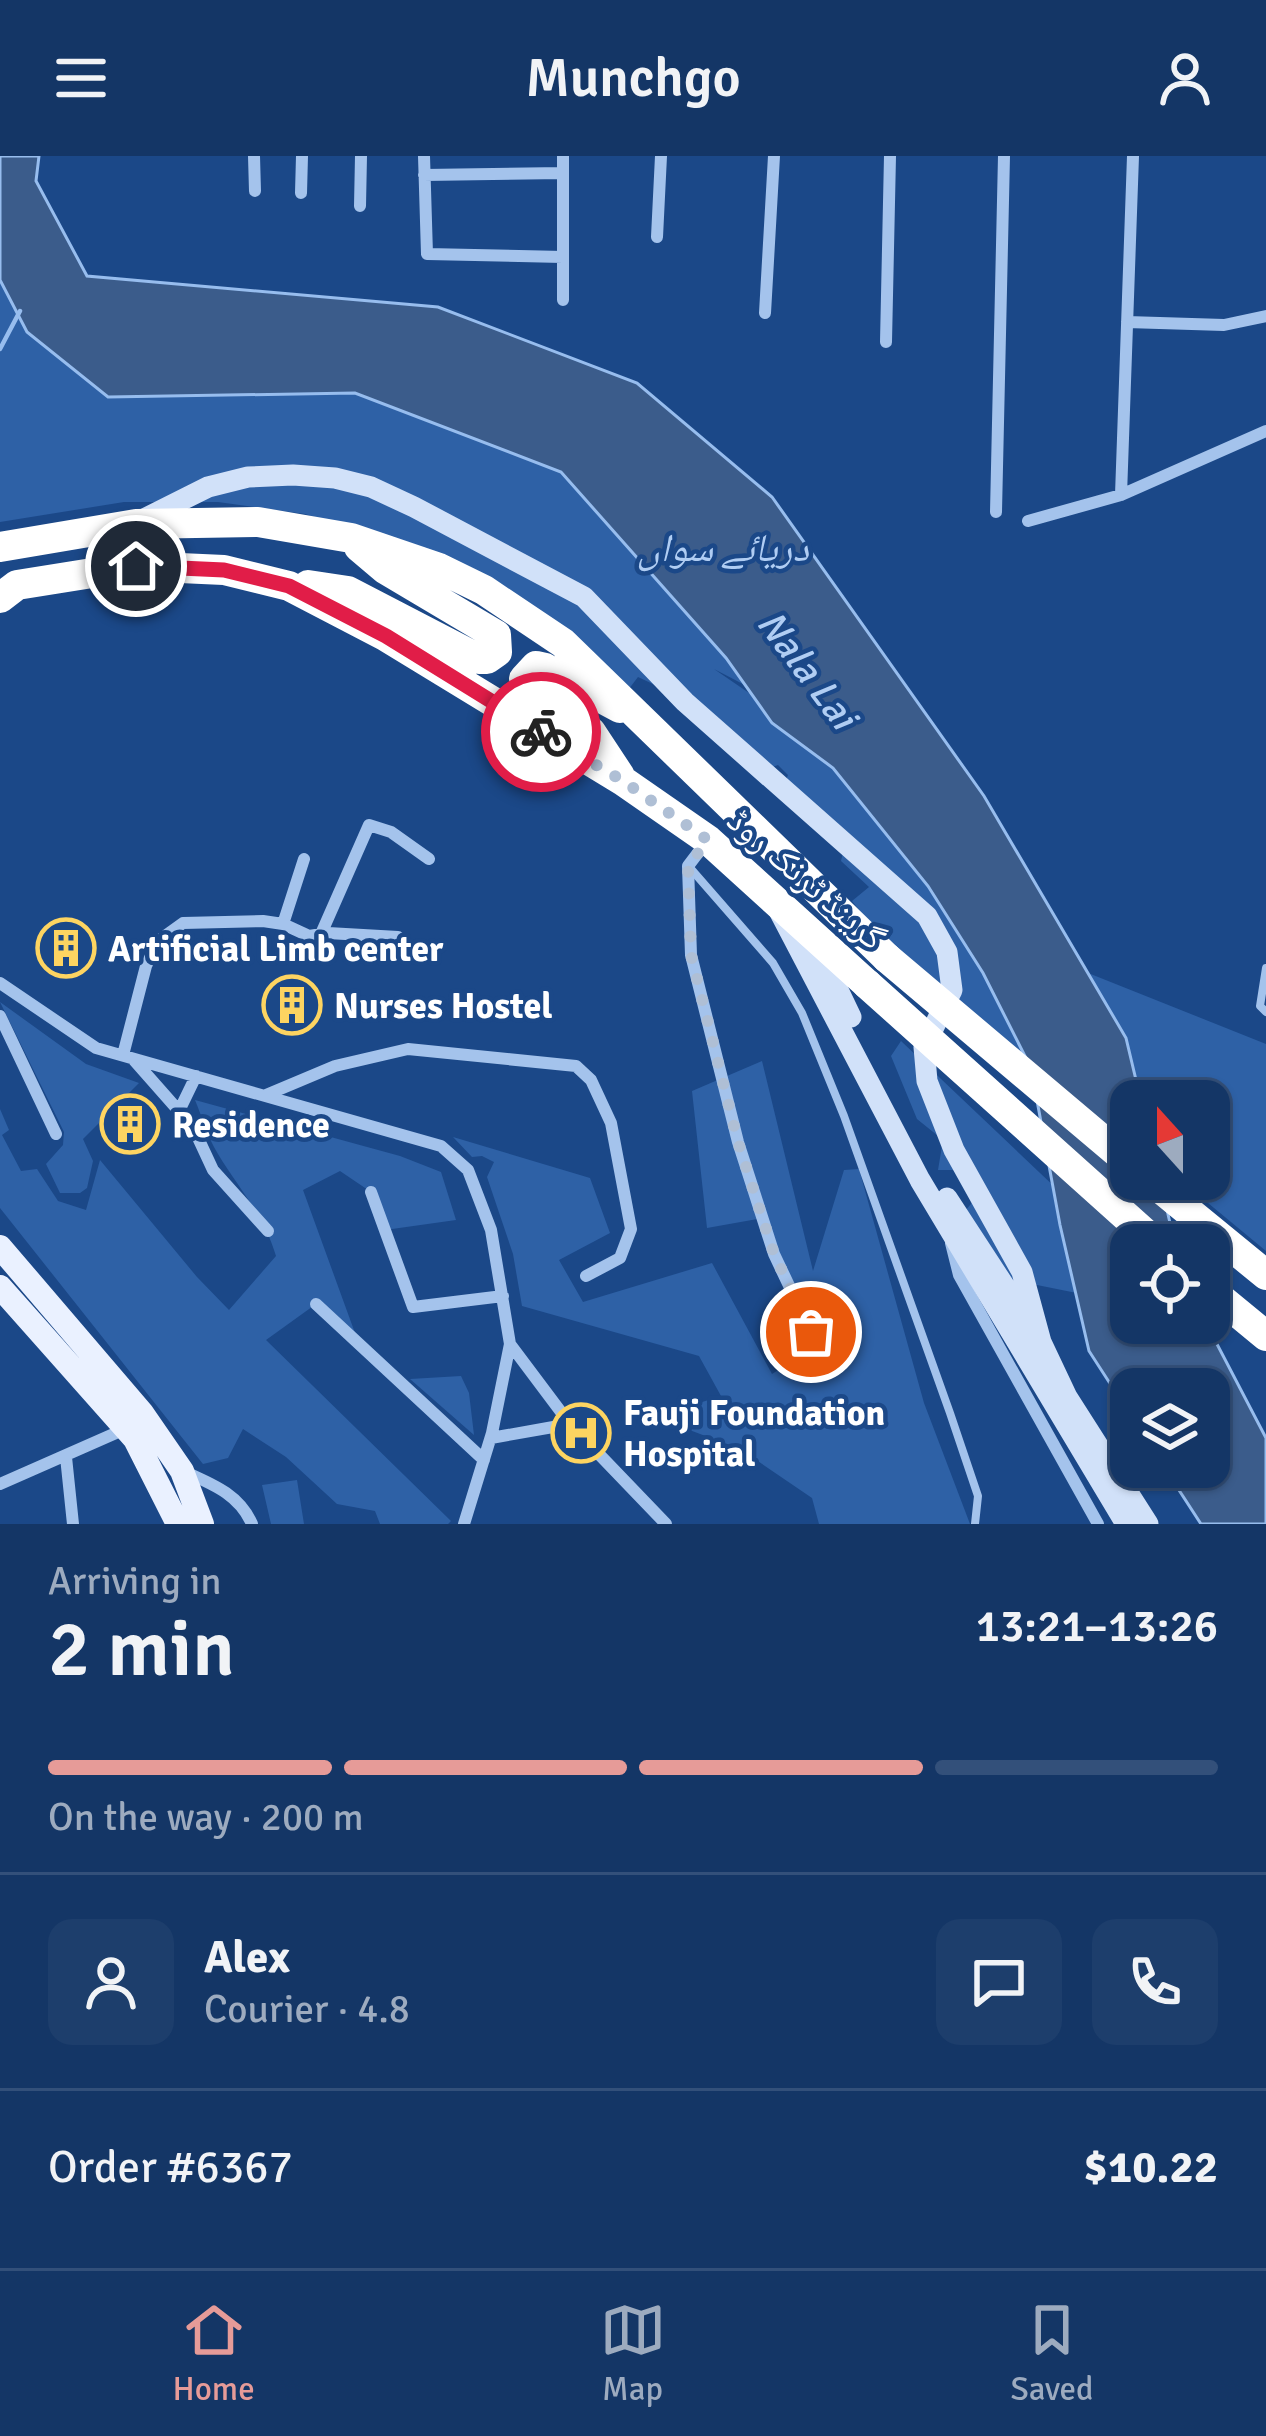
<!DOCTYPE html>
<html lang="en">
<head>
<meta charset="utf-8">
<style>
  body { margin:0; font-family:Signika,"Noto Naskh Arabic",sans-serif; background:#1d3e6c; color:#f1f3f6; height:100vh; display:flex; flex-direction:column; font-size:45px; white-space:nowrap }
  * { box-sizing:border-box; margin:0 }
  p { font-size:39px; color:#9dabbf }
  .icon { flex:none; width:66px; height:66px; fill:none; stroke:currentColor; stroke-width:2; stroke-linecap:round; stroke-linejoin:round }
  .map { position:relative; height:1368px; overflow:hidden }
  .details { display:flex; flex-direction:column; background:#143666; flex:1 }
  .details>* { flex:none }
  .needle { width:78px; rotate:339deg }
  .controls { position:absolute; left:1110px; top:924px; display:grid; gap:24px }
  .controls a { display:grid; place-items:center; width:120px; height:120px; border-radius:24px; background:#143666; box-shadow:0 3px 9px #0004,0 0 0 3px #33507a; font-size:60px }
  .pin { position:absolute; display:grid; place-items:center; width:102px; height:102px; color:#fff; margin:-51px; border:6px solid #fff; border-radius:50%; box-shadow:0 3px 12px #0007 }
  .courier { position:absolute; display:grid; place-items:center; width:120px; height:120px; margin:-60px; border:9px solid #e11d48; border-radius:50%; background:#fff; color:#222; box-shadow:0 3px 15px #0007 }
  .overview em { font-style:normal; font-weight:600 }
  .overview div { display:flex; flex-direction:column-reverse }
  .overview { display:flex; align-items:center; justify-content:space-between; height:204px; padding:0 48px }
  h1 { font-size:78px; font-weight:600; line-height:90px }
  .bar { display:grid; grid-template-columns:repeat(4,1fr); gap:18px 12px; align-content:center; height:144px; padding:0 48px }
  .bar i { height:15px; border-radius:9px; background:#33507a }
  .bar .current { background:#e69b98 }
  .bar p { grid-column:span 4 }
  .line { display:flex; align-items:center; gap:30px; padding:0 48px; border-top:3px solid #33507a }
  .line div { flex:1 }
  .round { display:grid; place-items:center; flex:none; width:126px; height:126px; border-radius:24px; background:#1d3e6c }
  header { display:flex; justify-content:space-between; align-items:center; height:156px; padding:0 48px; background:#143666; font-size:54px; font-weight:600 }
  .menu { display:flex; justify-content:space-around; align-items:center; height:168px; border-top:3px solid #33507a; background:#143666; font-size:33px; color:#9dabbf }
  .menu a { display:grid; justify-items:center; gap:6px }
  .menu .current { color:#e69b98 }
  .map>svg:first-child { display:block }
  .green { fill:#2e61a6 }
  .water { fill:#3b5c8b; stroke:#97bdee; stroke-width:3 }
  .lines { fill:none; stroke-linecap:round; stroke-linejoin:round }
  .stream { stroke:#97bdee; stroke-width:4.5 }
  .lane { stroke:#a4c3ec; stroke-width:8 }
  .street { stroke:#a4c3ec; stroke-width:12 }
  .secondary { stroke:#d1e1f9; stroke-width:21 }
  .primary { stroke:#eaf1ff; stroke-width:24 }
  .highway { stroke:#fff; stroke-width:30 }
  .highway-bridge { stroke:#fff; stroke-width:30 }
  .done { stroke:#afbfd5; stroke-width:12; stroke-dasharray:0 21.6 }
  .route { stroke:#e11d48; stroke-width:15 }
  .labels { text-anchor:middle; stroke-width:9; stroke-linejoin:round; paint-order:stroke }
  .street-label { font-size:36px; fill:#fff; stroke:#1b4888 }
  .poi-label { font-size:36px; font-weight:bold; fill:#fff; stroke:#1b4888; text-anchor:start }
  .water-label { font-size:39px; font-style:italic; fill:#b0cdf3; stroke:#1b4888 }
</style>
</head>
<body>
<header><svg class="icon" aria-label="menu" viewBox="0 0 24 24"><path d="M4 6h16M4 12h16M4 18h16"/></svg>Munchgo<svg class="icon" aria-label="person" viewBox="0 0 24 24"><circle cx="12" cy="8" r="4"/><path d="M4 21q1-7 8-7t8 7"/></svg></header>
<div class="map">
<svg width="1266" height="1368" viewBox="0 0 1266 1368">
  <rect width="100%" height="100%" fill="#1b4888"/>
  <path class="green" d="M 0,95 L 591,307 L 806,561 L 714,513 L 851,607 L 968,769 L 1266,888 L 1266,1095 L 1179,1023 L 1209,1023 L 1209,945 L 1131,945 L 1131,985 L 892,796 L 852,745 L 869,731 L 841,705 L 847,679 L 782,633 L 788,619 L 778,609 L 770,612 L 655,529 L 638,521 L 625,538 L 385,383 L 305,358 L 218,346 L 124,346 L 0,366 Z
    M 0,846 L 86,908 L 139,927 L 83,983 L 93,1005 L 87,1032 L 80,1037 L 60,1037 L 46,1008 L 63,989 L 64,976 Z
    M 901,885 L 1078,1053 L 1131,1148 L 1008,1123 L 959,1062 L 982,1035 L 959,1014 L 938,1014 L 943,984 L 917,963 L 891,900 Z
    M 762,905 L 813,1115 L 844,1014 L 859,1013 L 924,1247 L 970,1368 L 819,1368 L 812,1342 L 740,1293 L 655,1261 L 721,1240 L 699,1200 L 522,1150 L 513,1098 L 487,1021 L 494,1006 L 482,1000 L 472,1001 L 453,981 L 590,1022 L 610,1077 L 559,1104 L 583,1146 L 712,1107 L 772,1218 L 821,1187 L 763,1062 L 707,1072 L 692,935 Z
    M 195,944 L 400,1000 L 441,1016 L 456,1064 L 385,1074 L 371,1036 L 340,1015 L 303,1034 L 359,1188 L 316,1148 L 266,1184 L 451,1365 L 448,1368 L 380,1368 L 375,1355 L 337,1348 L 286,1301 L 243,1273 L 228,1302 L 203,1308 L 0,1052 L 0,953 L 9,974 L 2,979 L 21,1015 L 37,1013 L 58,1045 L 86,1054 L 100,1004 L 197,1121 L 229,1154 L 276,1100 C 264,1059 239,1033 218,998 C 208,982 202,961 195,944 Z
    M 461,1220 L 469,1237 L 474,1279 L 410,1223 Z
    M 297,1324 L 304,1368 L 271,1368 L 262,1329 Z"/>
  <path class="water" d="M 0,0 L 39,0 L 36,25 L 87,120 L 438,151 L 637,227 L 772,341 L 984,640 L 1126,882 L 1141,945 L 1131,945 L 1131,1023 L 1160,1023 L 1175,1089 L 1131,1089 L 1131,1167 L 1206,1167 L 1266,1282 L 1266,1368 L 1201,1368 L 1164,1311 L 1209,1311 L 1209,1233 L 1131,1233 L 1131,1260 L 1089,1195 L 1060,1069 L 1031,912 L 983,817 L 928,730 L 833,612 L 772,567 L 726,502 L 561,316 L 355,237 L 108,241 L 27,176 L 0,124 Z"/>
  <g class="lines">
    <path class="stream" d="M 0,193 L 20,155"/>
    <path class="lane" d="M 691,713 L 773,807 L 802,857 L 844,960 L 950,1257 L 978,1340 L 975,1368
      M 1266,812 L 1260,850 L 1266,856"/>
    <path class="street" d="M 254,0 L 255,35
      M 424,0 L 427,98 L 563,101
      M 424,19 L 563,17
      M 301,37 L 302,0
      M 360,50 L 361,0
      M 657,81 L 661,0
      M 563,144 L 563,0
      M 765,157 L 774,0
      M 1127,166 L 1224,169 L 1266,160
      M 886,186 L 890,0
      M 1121,339 L 1133,0
      M 996,356 L 1004,0
      M 1028,365 L 1121,339 L 1266,275
      M 707,685 L 688,710 L 691,799 L 738,986 L 774,1098 L 811,1176
      M 283,768 L 304,703
      M 321,778 L 369,669 L 391,676 L 429,703
      M 0,827 L 96,892 L 441,990 L 468,1014 L 491,1074 L 510,1188 L 492,1277 L 464,1368
      M 0,860 L 56,978
      M 123,899 L 146,810 L 158,785 L 183,767 L 263,765 L 283,768 L 309,780 L 328,777 L 398,781
      M 133,903 L 193,971 L 213,1014 L 268,1075
      M 266,939 L 335,910 L 408,893 L 576,910 L 591,924 L 611,967 L 631,1073 L 620,1102 L 586,1120
      M 180,953 L 196,920
      M 371,1036 L 413,1151 L 503,1140
      M 951,1087 L 959,1119 L 1098,1368
      M 316,1148 L 484,1304
      M 510,1188 L 570,1268 L 666,1368
      M 491,1282 L 570,1268
      M 66,1301 L 73,1368
      M 183,1315 C 212,1328 239,1338 252,1368
      M 0,1328 L 125,1273"/>
    <path class="secondary" d="M 140,365 L 208,331 L 248,321 L 293,319 L 335,322 L 371,331 L 414,351 L 584,441 L 685,546 L 927,760 L 947,796 L 952,834 L 924,891 L 927,925 L 954,994 L 1022,1116 L 1041,1186
      M 778,753 L 920,1024 L 1126,1368
      M 818,792 L 851,861
      M 947,1042 L 1041,1186 L 1067,1241 L 1148,1368"/>
    <path class="primary" d="M 0,1091 L 142,1257 L 182,1315 L 202,1368
      M 0,1131 L 135,1283 L 178,1368"/>
    <path class="highway" d="M 0,391 L 136,368 L 258,366 L 351,382 L 439,412 L 484,434 L 563,487 L 887,802
      M 308,429 L 348,435 L 479,503 L 487,503 L 497,496 L 496,479 L 385,413 L 359,391
      M 0,442 L 17,429 L 136,410 L 224,414 L 289,430 L 385,480 L 623,625 L 708,684 L 867,828
      M 620,552 L 545,512 L 536,510 L 524,523 L 529,532 L 591,576 L 620,620
      M 1149,1023 L 1266,1119
      M 1209,1133 L 1266,1180"/>
    <path class="highway-bridge" d="M 887,802 L 1131,1008
      M 867,828 L 1158,1089"/>
  </g>
  <g class="lines">
    <path class="done" d="M 541,576 L 623,625 L 708,684 L 688,710 L 691,799 L 738,986 L 774,1098 L 811,1176"/>
    <path class="route" d="M 136,410 L 224,414 L 289,430 L 386,480 L 541,576"/>
  </g>
  <defs>
    <symbol id="building-ring" viewBox="-11 -11 22 22"><circle r="9.5" fill="#1b4888" stroke="#fdd461" stroke-width="1.5"/><path d="M-4-6H4V6H1V3H-1V6H-4ZM-2.5-4.3h1.7v1.8h-1.7ZM.8-4.3h1.7v1.8H.8ZM-2.5-1h1.7V.8h-1.7ZM.8-1h1.7V.8H.8Z" fill="#fdd461"/></symbol>
    <symbol id="hospital-ring" viewBox="-11 -11 22 22"><circle r="9.5" fill="#1b4888" stroke="#fdd461" stroke-width="1.5"/><path d="M-5-5h3v3.5h4V-5h3V5h-3V1.5h-4V5h-3Z" fill="#fdd461"/></symbol>
  </defs>
  <g fill-rule="evenodd">
    <use href="#building-ring" x="33" y="759" width="66" height="66"/>
    <use href="#building-ring" x="259" y="816" width="66" height="66"/>
    <use href="#building-ring" x="97" y="935" width="66" height="66"/>
    <use href="#hospital-ring" x="548" y="1244" width="66" height="66"/>
  </g>
  <g class="labels">
    <g class="street-label">
      <text transform="translate(807 722) rotate(41)" y="13">گرینڈ ٹرنک روڈ</text>
    </g>
    <g class="poi-label">
      <text x="108" y="805">Artificial Limb center</text>
      <text x="334" y="862">Nurses Hostel</text>
      <text x="172" y="981">Residence</text>
      <text x="623" y="1269">Fauji Foundation<tspan x="623" dy="41">Hospital</tspan></text>
    </g>
    <g class="water-label">
      <text x="723" y="405">دریائے سواں</text>
      <text transform="translate(808 513) rotate(53)" y="14">Nala Lai</text>
    </g>
  </g>
</svg>
<div class="controls">
<a><svg class="needle" viewBox="-14 -14 28 28"><path d="M0-13l5 13h-10z" fill="#e53935"/><path d="M0 13l5-13h-10z" fill="#9dabbf"/></svg></a>
<a><svg class="icon" aria-label="locate" viewBox="0 0 24 24"><circle cx="12" cy="12" r="6"/><path d="M12 2v4M12 18v4M2 12h4M18 12h4"/></svg></a>
<a><svg class="icon" aria-label="layers" viewBox="0 0 24 24"><path d="M12 4l9 5-9 5-9-5zM3 14l9 5 9-5"/></svg></a>
</div>
<div class="pin" style="left:811px;top:1176px;background:#ea580c"><svg class="icon" aria-label="bag" viewBox="0 0 24 24"><path d="M5 8h14l-1 12H6zM9 8a3 3 0 0 1 6 0"/></svg></div>
<div class="pin" style="left:136px;top:410px;background:#1f2937"><svg class="icon" aria-label="home" viewBox="0 0 24 24"><path d="M3 11l9-7 9 7M6 9v11h12V9"/></svg></div>
<div class="courier" style="left:541px;top:576px"><svg class="icon" aria-label="bike" viewBox="0 0 24 24"><circle cx="6" cy="16" r="4"/><circle cx="18" cy="16" r="4"/><path d="M6 16l4-8h5l3 8M10 8l3 8H6M13 5h3"/></svg></div>
</div>
<section class="details">
<div class="overview"><div><h1>2 min</h1><p>Arriving in</p></div><em>13:21–13:26</em></div>
<div class="bar"><i class="current"></i><i class="current"></i><i class="current"></i><i></i><p>On the way · 200 m</p></div>
<div class="line" style="height:216px"><a class="round"><svg class="icon" aria-label="person" viewBox="0 0 24 24"><circle cx="12" cy="8" r="4"/><path d="M4 21q1-7 8-7t8 7"/></svg></a><div><b>Alex</b><p>Courier · 4.8</p></div><a class="round"><svg class="icon" aria-label="chat" viewBox="0 0 24 24"><path d="M4 5h16v11H9l-5 4z"/></svg></a><a class="round"><svg class="icon" aria-label="phone" viewBox="0 0 24 24"><path d="M5 4h4l2 5-3 2q2 4 5 5l2-3 5 2v4C11 20 4 13 5 4z"/></svg></a></div>
<div class="line" style="height:156px"><div>Order #6367</div><b>$10.22</b></div>
</section>
<nav class="menu">
<a class="current"><svg class="icon" aria-label="home" viewBox="0 0 24 24"><path d="M3 11l9-7 9 7M6 9v11h12V9"/></svg>Home</a>
<a><svg class="icon" aria-label="map" viewBox="0 0 24 24"><path d="M3 6l6-2 6 2 6-2v14l-6 2-6-2-6 2zM9 4v14M15 6v14"/></svg>Map</a>
<a><svg class="icon" aria-label="saved" viewBox="0 0 24 24"><path d="M7 4h10v16l-5-4-5 4z"/></svg>Saved</a>
</nav>
</body>
</html>
